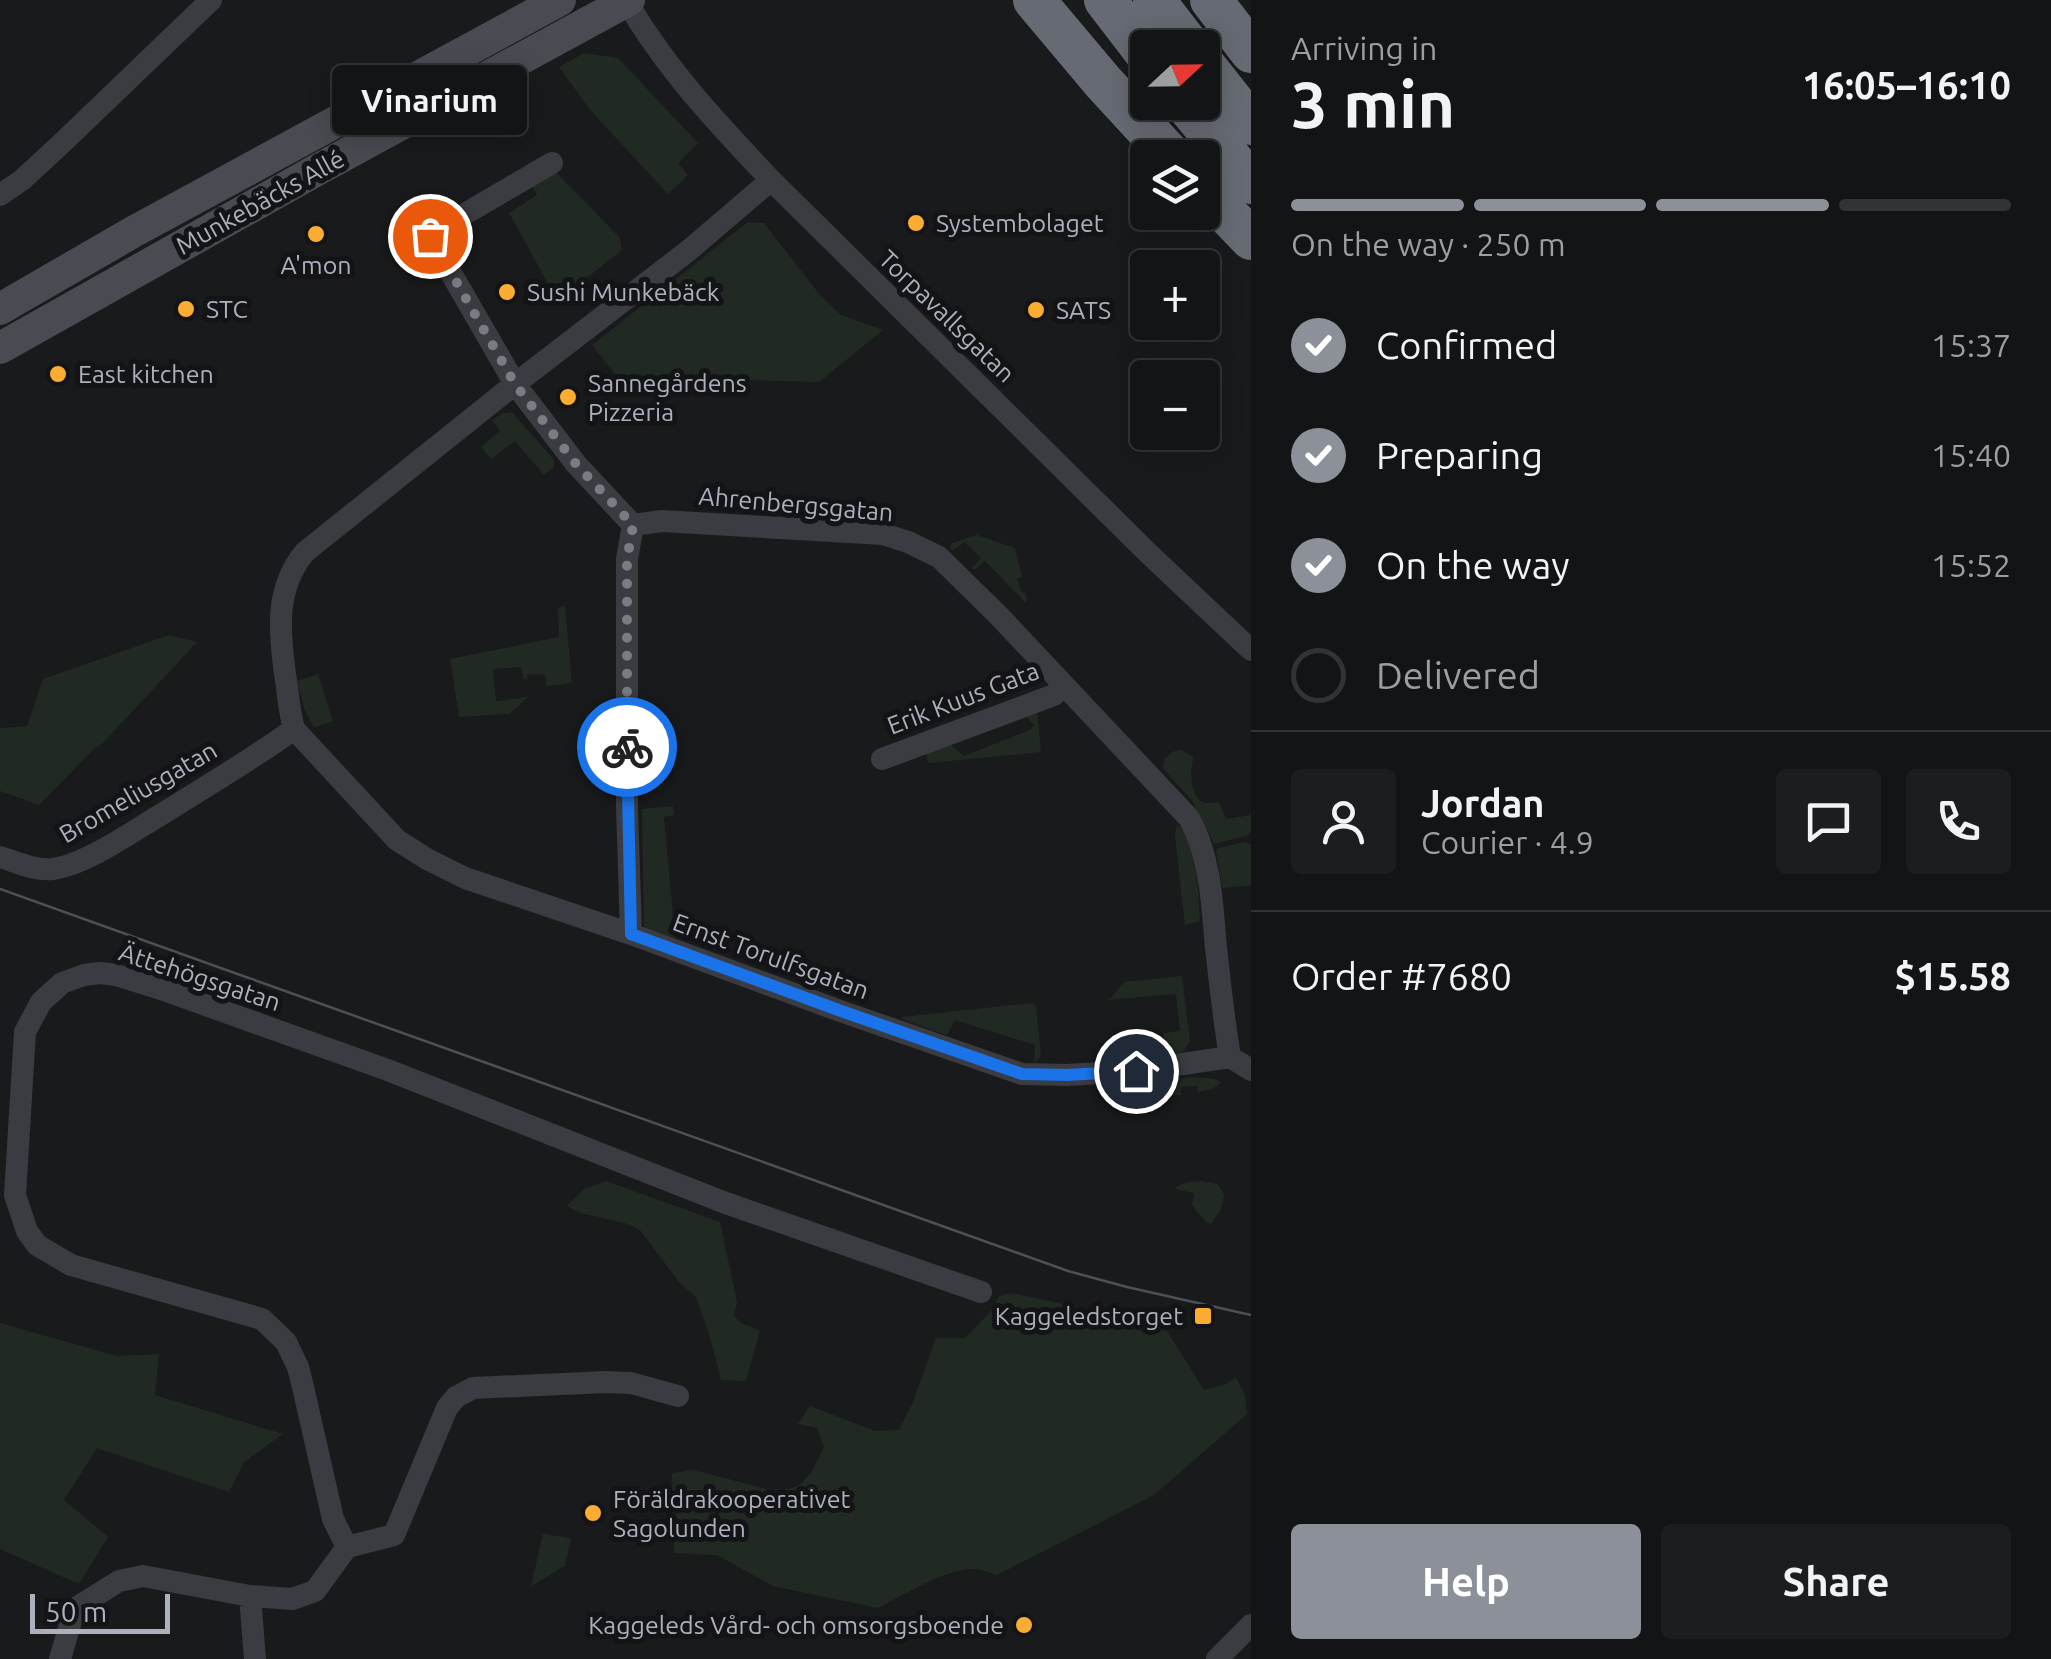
<!DOCTYPE html>
<html lang="en">
<head>
<meta charset="utf-8">
<style>
  body { margin:0; font-family:Ubuntu,sans-serif; background:#1c1d1e; color:#f1f3f6; height:100vh; display:flex; flex-direction:column; font-size:38px; white-space:nowrap }
  * { box-sizing:border-box; margin:0 }
  p { font-size:32px; color:#9d9ea0 }
  .icon { flex:none; width:55px; height:55px; fill:none; stroke:currentColor; stroke-width:2; stroke-linecap:round; stroke-linejoin:round }
  .map { position:relative; flex:1; overflow:hidden }
  .side { display:flex; flex-direction:column; background:#131415; width:800px }
  .side>* { flex:none }
  .needle { width:65px; rotate:68deg }
  .controls { position:absolute; left:1130px; top:30px; display:grid; gap:20px }
  .controls a { display:grid; place-items:center; width:90px; height:90px; border-radius:10px; background:#131415; box-shadow:0 5px 25px #0003,0 0 0 2px #323334; font-size:50px }
  .scale { position:absolute; left:30px; bottom:25px; width:140px; box-sizing:border-box; padding-left:10px; border:5px solid #abb1bc; border-top:0; font-size:28px; line-height:35px; white-space:nowrap; color:#abb1bc; -webkit-text-stroke:8px #141417; paint-order:stroke }
  .pin { position:absolute; display:grid; place-items:center; width:85px; height:85px; color:#fff; margin:-42px; border:5px solid #fff; border-radius:50%; box-shadow:0 2px 10px #0007 }
  .courier { position:absolute; display:grid; place-items:center; width:100px; height:100px; margin:-50px; border:8px solid #1a73e8; border-radius:50%; background:#fff; color:#222; box-shadow:0 2px 12px #0007 }
  .bubble { position:absolute; height:70px; border-radius:10px; background:#131415; box-shadow:0 5px 25px #0003,0 0 0 2px #323334; font-size:32px; font-weight:700; line-height:70px; text-align:center }
  .summary em { font-style:normal; font-weight:700 }
  .summary div { display:flex; flex-direction:column-reverse }
  .summary { display:flex; align-items:center; justify-content:space-between; height:170px; padding:0 40px }
  h1 { font-size:65px; font-weight:700; line-height:75px }
  .bar { display:grid; grid-template-columns:repeat(4,1fr); gap:15px 10px; align-content:center; height:120px; padding:0 40px }
  .bar i { height:12px; border-radius:8px; background:#323334 }
  .bar .current { background:#8c9099 }
  .bar p { grid-column:span 4 }
  .line { display:flex; align-items:center; gap:25px; padding:0 40px; border-top:2px solid #323334 }
  .line div { flex:1 }
  .round { display:grid; place-items:center; flex:none; width:105px; height:105px; border-radius:10px; background:#1c1d1e }
  ol { padding:0 40px; list-style:none }
  li { display:flex; align-items:center; gap:30px; height:110px }
  li p { margin-inline-start:auto }
  li .icon { padding:10px; border-radius:50%; background:#8c9099; color:#fff; stroke-width:4 }
  li:last-child { color:#9d9ea0 }
  li i { width:55px; height:55px; border:5px solid #323334; border-radius:50% }
  .action { display:flex; gap:20px; margin-top:auto; padding:20px 40px }
  .action a { flex:1; height:115px; border-radius:10px; background:#8c9099; color:#fff; font-size:40px; font-weight:700; line-height:115px; text-align:center }
  .action a+a { background:#1c1d1e; color:#f1f3f6 }
  main { display:flex; flex:1; min-height:0 }
  .map>svg:first-child { display:block }
  .green { fill:#212a22 }
  .lines { fill:none; stroke-linecap:round; stroke-linejoin:round }
  .street { stroke:#3a3c41; stroke-width:22 }
  .secondary { stroke:#484b51; stroke-width:32 }
  .highway { stroke:#666a72; stroke-width:42 }
  .tram { stroke:#4d5056; stroke-width:2.5 }
  .done { stroke:#787c84; stroke-width:10; stroke-dasharray:0 18 }
  .route { stroke:#1a73e8; stroke-width:12 }
  .poi-dot { fill:#fbad32; stroke:#141417; stroke-width:4 }
  .labels { text-anchor:middle; stroke-width:10; stroke-linejoin:round; paint-order:stroke }
  .street-label { font-size:25px; fill:#abb1bc; stroke:#141417 }
  .poi-label { font-size:25px; fill:#abb1bc; stroke:#141417; text-anchor:start }
</style>
</head>
<body>
<main>
<div class="map">
<svg width="1251" height="1659" viewBox="0 0 1251 1659">
  <rect width="100%" height="100%" fill="#191a1c"/>
  <path class="green" d="M 584,53 L 618,58 L 698,143 L 678,163 L 688,175 L 668,194 L 591,111 L 559,67 Z
    M 553,169 L 620,238 L 622,250 L 589,276 L 555,296 L 509,213 L 537,195 L 531,183 Z
    M 748,222 L 764,223 L 820,295 L 841,315 L 883,330 L 819,382 L 662,378 L 615,374 L 592,345 Z
    M 512,412 L 554,460 L 554,467 L 544,475 L 515,441 L 491,459 L 481,447 L 500,431 L 492,420 L 503,413 Z
    M 977,535 L 1015,548 L 1022,577 L 1017,579 L 1022,593 L 1025,592 L 1027,604 L 985,561 L 974,570 L 972,568 L 981,558 L 965,542 L 953,550 L 950,549 L 952,543 Z
    M 562,606 L 565,607 L 572,683 L 546,686 L 545,674 L 527,674 L 527,679 L 524,679 L 521,667 L 493,669 L 496,701 L 528,697 L 509,714 L 459,717 L 450,659 L 559,637 L 558,609 Z
    M 169,635 L 197,642 L 102,744 L 95,748 L 39,805 L 0,791 L 0,728 L 27,726 L 43,679 Z
    M 318,674 L 333,721 L 314,728 L 304,708 L 297,681 Z
    M 1037,709 L 1041,752 L 928,763 L 926,753 L 950,744 L 964,756 L 1030,730 L 1034,725 L 1025,715 Z
    M 1181,750 L 1194,757 C 1190,767 1189,792 1201,801 C 1206,805 1214,802 1219,802 L 1226,819 L 1251,815 L 1251,831 L 1247,836 L 1214,844 L 1193,802 L 1163,768 C 1162,758 1172,750 1181,750 Z
    M 673,806 L 674,815 L 664,817 L 675,938 L 644,927 L 642,811 L 642,809 Z
    M 1177,824 C 1199,847 1198,891 1200,921 L 1185,925 L 1175,836 Z
    M 1243,842 L 1251,844 L 1251,885 L 1222,888 L 1216,849 Z
    M 1182,976 L 1190,1041 L 1182,1053 L 1167,1056 L 1163,1033 L 1180,1031 L 1176,994 L 1106,1000 L 1111,998 L 1124,982 Z
    M 1033,1003 L 1036,1007 L 1041,1054 L 1039,1059 L 1034,1062 L 1035,1045 L 955,1020 L 947,1035 L 901,1019 L 902,1017 Z
    M 1194,1077 L 1215,1079 L 1221,1083 L 1212,1089 L 1198,1092 L 1197,1086 L 1181,1087 L 1181,1095 L 1139,1097 L 1137,1086 L 1140,1083 Z
    M 606,1181 L 720,1222 L 737,1302 L 734,1316 L 741,1323 L 760,1330 L 746,1381 L 721,1380 L 710,1337 L 696,1297 L 679,1282 L 640,1230 L 628,1224 L 580,1213 L 567,1206 L 584,1189 Z
    M 1201,1181 L 1218,1184 L 1224,1194 L 1222,1207 L 1211,1224 L 1205,1221 L 1192,1205 L 1194,1193 L 1178,1190 L 1176,1187 L 1184,1183 Z
    M 1011,1293 L 1108,1313 L 1167,1331 L 1204,1390 L 1225,1384 L 1236,1378 L 1245,1395 L 1247,1414 L 1154,1495 L 997,1575 C 990,1573 981,1569 974,1569 C 950,1567 900,1596 878,1608 L 773,1586 L 717,1555 L 674,1553 L 672,1473 L 694,1470 L 777,1492 L 799,1486 L 811,1473 L 824,1447 L 817,1428 L 798,1424 L 810,1406 L 875,1431 L 899,1430 L 913,1402 L 936,1338 L 965,1338 L 991,1311 L 999,1296 Z
    M 0,1323 L 117,1356 L 159,1354 L 155,1395 L 283,1434 L 244,1462 L 229,1492 L 97,1448 L 64,1500 L 108,1537 L 79,1584 L 0,1549 Z
    M 543,1534 L 571,1538 L 565,1566 L 531,1586 Z"/>
  <g class="lines">
    <path class="street" d="M 626,0 C 665,68 717,123 771,180 L 1148,553 L 1251,650
      M 552,163 L 429,235 L 515,384 L 576,464 L 633,525 L 662,521 L 883,534 L 908,542 L 939,557 L 1000,617 L 1189,818 C 1211,858 1212,903 1216,948 C 1220,984 1224,1021 1230,1057 L 1251,1070
      M 771,180 L 688,251 L 515,384 L 305,552 C 275,588 279,630 285,674 C 288,692 289,711 294,729 L 397,840 L 427,859 L 465,878 L 631,934 L 843,1012 L 1022,1074 L 1067,1075 L 1136,1071 L 1230,1057
      M 0,195 L 22,180 L 61,144 L 211,0
      M 882,759 L 1054,695 L 1063,686
      M 0,857 C 16,862 35,871 53,869 C 84,865 129,834 157,817 C 203,788 250,761 294,729
      M 631,934 L 627,806 L 627,559 L 633,525
      M 347,1547 L 333,1519 L 303,1387 L 298,1367 L 286,1342 L 262,1319 L 71,1265 L 37,1245 L 27,1231 L 15,1195 L 25,1032 L 41,1002 L 62,983 L 84,975 L 99,973 L 116,975 L 158,988 L 385,1069 L 723,1202 L 981,1292
      M 347,1547 L 394,1535 L 447,1408 L 456,1397 L 473,1388 L 606,1382 L 631,1383 L 678,1396
      M 250,1596 L 255,1659
      M 60,1659 L 71,1621 L 79,1606 L 119,1581 L 143,1576 L 250,1596 L 292,1599 L 315,1591 L 347,1547
      M 1217,1659 L 1251,1625"/>
    <path class="secondary" d="M 0,309 L 133,232 L 560,0
      M 0,348 L 315,171 L 629,0"/>
    <path class="highway" d="M 1034,0 L 1103,82 L 1173,158
      M 1105,0 L 1148,56
      M 1154,0 L 1191,48
      M 1211,0 L 1251,52
      M 1202,62 L 1251,124
      M 1184,102 L 1251,183
      M 1202,188 L 1251,239"/>
    <path class="tram" d="M 0,889 L 1068,1271 L 1127,1287 L 1251,1315"/>
  </g>
  <g class="lines">
    <path class="done" d="M 430,236 L 515,384 L 576,464 L 633,525 L 627,560 L 627,747"/>
    <path class="route" d="M 627,747 L 631,934 L 844,1012 L 1022,1074 L 1067,1075 L 1136,1071"/>
  </g>
  <g class="poi-dot">
    <circle cx="916" cy="223" r="10"/>
    <circle cx="316" cy="234" r="10"/>
    <circle cx="507" cy="292" r="10"/>
    <circle cx="186" cy="309" r="10"/>
    <circle cx="1036" cy="310" r="10"/>
    <circle cx="58" cy="374" r="10"/>
    <circle cx="568" cy="397" r="10"/>
    <rect x="1193" y="1306" width="20" height="20" rx="5"/>
    <circle cx="593" cy="1513" r="10"/>
    <circle cx="1024" cy="1625" r="10"/>
  </g>
  <g class="labels">
    <g class="street-label">
      <text transform="translate(260 202) rotate(-29)" y="9">Munkebäcks Allé</text>
      <text transform="translate(947 316) rotate(44)" y="9">Torpavallsgatan</text>
      <text transform="translate(796 504) rotate(5)" y="9">Ahrenbergsgatan</text>
      <text transform="translate(963 698) rotate(-21)" y="9">Erik Kuus Gata</text>
      <text transform="translate(138 792) rotate(-30)" y="9">Bromeliusgatan</text>
      <text transform="translate(771 956) rotate(20)" y="9">Ernst Torulfsgatan</text>
      <text transform="translate(200 977) rotate(18)" y="9">Ättehögsgatan</text>
    </g>
    <g class="poi-label">
      <text x="936" y="232">Systembolaget</text>
      <text x="316" y="274" text-anchor="middle">A'mon</text>
      <text x="527" y="301">Sushi Munkebäck</text>
      <text x="206" y="318">STC</text>
      <text x="1056" y="319">SATS</text>
      <text x="78" y="383">East kitchen</text>
      <text x="588" y="392">Sannegårdens<tspan x="588" dy="29">Pizzeria</tspan></text>
      <text x="1183" y="1325" text-anchor="end">Kaggeledstorget</text>
      <text x="613" y="1508">Föräldrakooperativet<tspan x="613" dy="29">Sagolunden</tspan></text>
      <text x="1004" y="1634" text-anchor="end">Kaggeleds Vård- och omsorgsboende</text>
    </g>
  </g>
</svg>
<div class="controls">
<a><svg class="needle" viewBox="-14 -14 28 28"><path d="M0-13l5 13h-10z" fill="#e53935"/><path d="M0 13l5-13h-10z" fill="#9d9ea0"/></svg></a>
<a><svg class="icon" aria-label="layers" viewBox="0 0 24 24"><path d="M12 4l9 5-9 5-9-5zM3 14l9 5 9-5"/></svg></a>
<a>+</a>
<a>−</a>
</div>
<div class="scale">50 m</div>
<div class="pin" style="left:430px;top:236px;background:#ea580c"><svg class="icon" aria-label="bag" viewBox="0 0 24 24"><path d="M5 8h14l-1 12H6zM9 8a3 3 0 0 1 6 0"/></svg></div>
<div class="pin" style="left:1136px;top:1071px;background:#1f2937"><svg class="icon" aria-label="home" viewBox="0 0 24 24"><path d="M3 11l9-7 9 7M6 9v11h12V9"/></svg></div>
<div class="courier" style="left:627px;top:747px"><svg class="icon" aria-label="bike" viewBox="0 0 24 24"><circle cx="6" cy="16" r="4"/><circle cx="18" cy="16" r="4"/><path d="M6 16l4-8h5l3 8M10 8l3 8H6M13 5h3"/></svg></div>
<div class="bubble" style="left:332px;top:65px;width:195px">Vinarium</div>
</div>
<section class="side">
<div class="summary"><div><h1>3 min</h1><p>Arriving in</p></div><em>16:05–16:10</em></div>
<div class="bar"><i class="current"></i><i class="current"></i><i class="current"></i><i></i><p>On the way · 250 m</p></div>
<ol>
<li><svg class="icon" aria-label="check" viewBox="0 0 24 24"><path d="M5 12l5 5 9-10"/></svg>Confirmed<p>15:37</p></li>
<li><svg class="icon" aria-label="check" viewBox="0 0 24 24"><path d="M5 12l5 5 9-10"/></svg>Preparing<p>15:40</p></li>
<li><svg class="icon" aria-label="check" viewBox="0 0 24 24"><path d="M5 12l5 5 9-10"/></svg>On the way<p>15:52</p></li>
<li><i></i>Delivered</li>
</ol>
<div class="line" style="height:180px"><a class="round"><svg class="icon" aria-label="person" viewBox="0 0 24 24"><circle cx="12" cy="8" r="4"/><path d="M4 21q1-7 8-7t8 7"/></svg></a><div><b>Jordan</b><p>Courier · 4.9</p></div><a class="round"><svg class="icon" aria-label="chat" viewBox="0 0 24 24"><path d="M4 5h16v11H9l-5 4z"/></svg></a><a class="round"><svg class="icon" aria-label="phone" viewBox="0 0 24 24"><path d="M5 4h4l2 5-3 2q2 4 5 5l2-3 5 2v4C11 20 4 13 5 4z"/></svg></a></div>
<div class="line" style="height:130px"><div>Order #7680</div><b>$15.58</b></div>
<div class="action"><a>Help</a><a>Share</a></div>
</section>
</main>
</body>
</html>
